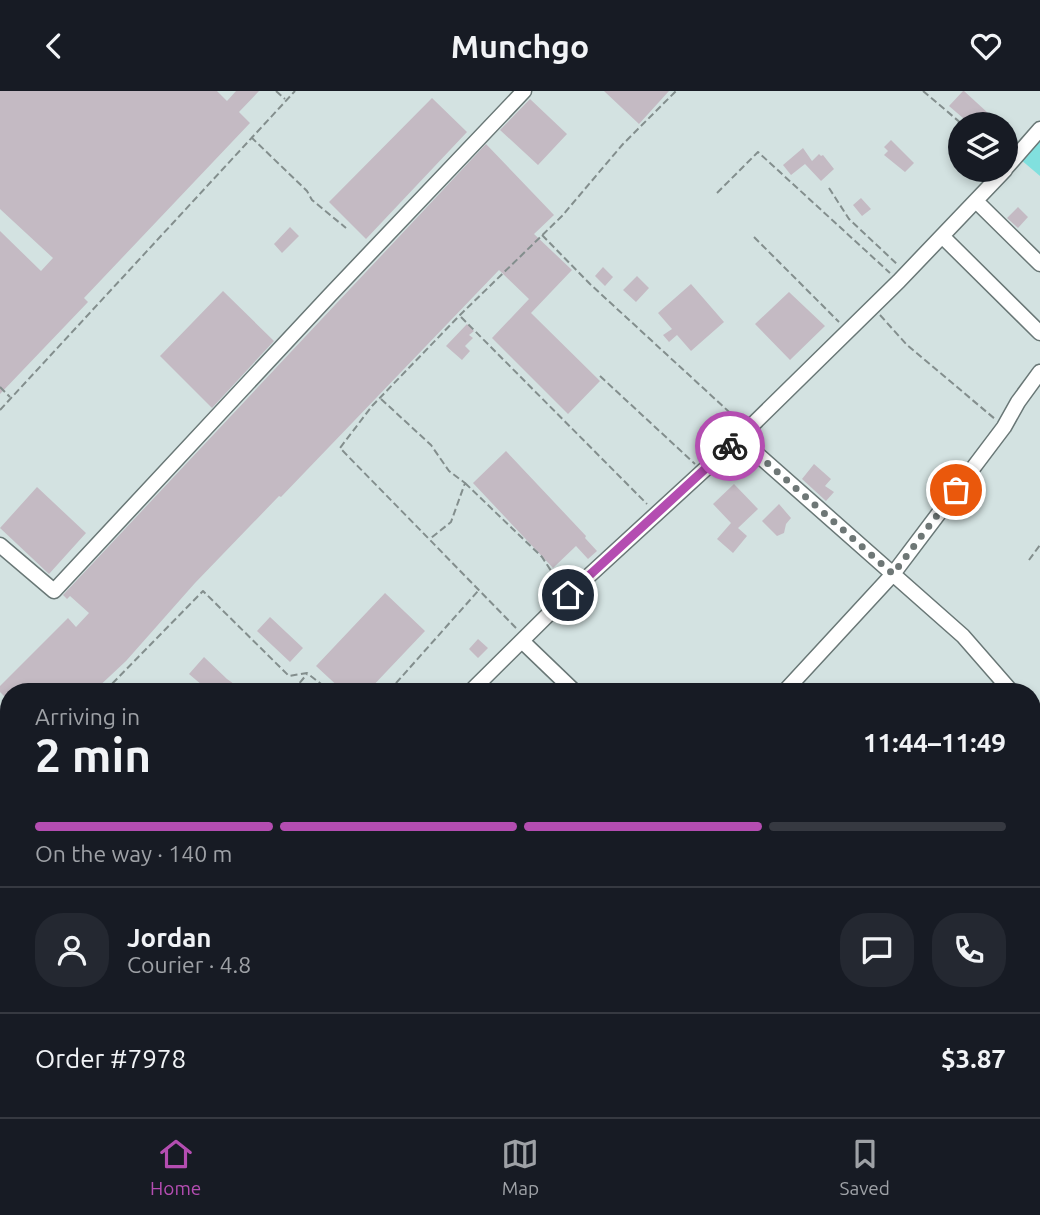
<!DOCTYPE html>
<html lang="en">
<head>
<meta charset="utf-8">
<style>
  body { margin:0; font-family:Ubuntu,sans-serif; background:#242831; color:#f1f3f6; height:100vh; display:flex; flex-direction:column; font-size:26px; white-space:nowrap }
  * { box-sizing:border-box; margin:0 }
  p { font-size:23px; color:#9ea1a6 }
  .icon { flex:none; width:38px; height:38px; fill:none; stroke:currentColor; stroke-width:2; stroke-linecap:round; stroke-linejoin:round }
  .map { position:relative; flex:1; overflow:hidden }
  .details { position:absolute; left:0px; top:592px; width:1041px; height:436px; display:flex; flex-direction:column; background:#171b24; border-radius:28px 28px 0 0; box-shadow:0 4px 10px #0003 }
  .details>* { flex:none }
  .fabs { position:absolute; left:948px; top:21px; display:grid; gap:14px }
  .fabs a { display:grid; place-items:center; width:70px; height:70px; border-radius:50%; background:#171b24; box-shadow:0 4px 10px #0003; font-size:35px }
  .pin { position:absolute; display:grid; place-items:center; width:60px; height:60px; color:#fff; margin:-30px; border:4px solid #fff; border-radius:50%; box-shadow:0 2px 7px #0007 }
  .courier { position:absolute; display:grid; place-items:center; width:70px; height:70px; margin:-35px; border:5px solid #b44db1; border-radius:50%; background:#fff; color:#222; box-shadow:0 2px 9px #0007 }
  .headline em { font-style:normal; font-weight:600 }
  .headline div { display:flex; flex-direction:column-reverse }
  .headline { display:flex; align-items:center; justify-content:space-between; height:119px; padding:0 35px }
  h1 { font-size:46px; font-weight:600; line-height:52px }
  .bar { display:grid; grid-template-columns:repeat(4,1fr); gap:10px 7px; align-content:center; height:84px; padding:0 35px }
  .bar i { height:9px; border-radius:5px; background:#363941 }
  .bar .active { background:#b44db1 }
  .bar p { grid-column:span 4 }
  .line { display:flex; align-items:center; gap:18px; padding:0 35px; border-top:2px solid #363941 }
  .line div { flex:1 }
  .round { display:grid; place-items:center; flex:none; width:74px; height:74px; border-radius:28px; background:#242831 }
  header { display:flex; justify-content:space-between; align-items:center; height:91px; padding:0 35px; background:#171b24; font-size:32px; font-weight:600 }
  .tabs { display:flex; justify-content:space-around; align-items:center; height:98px; border-top:2px solid #363941; background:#171b24; font-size:19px; color:#9ea1a6 }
  .tabs a { display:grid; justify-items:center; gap:4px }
  .tabs .active { color:#b44db1 }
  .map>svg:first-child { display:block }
  .green { fill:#81e0de }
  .building { fill:#c4bac3 }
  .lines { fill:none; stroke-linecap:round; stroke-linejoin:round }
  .minor-casing { stroke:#697776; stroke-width:17 }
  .path { stroke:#838e8d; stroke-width:2; stroke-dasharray:7 3.5; stroke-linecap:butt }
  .minor { stroke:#fff; stroke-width:14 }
  .done { stroke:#6e7776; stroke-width:7; stroke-dasharray:0 12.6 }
  .route { stroke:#b44db1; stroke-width:9 }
</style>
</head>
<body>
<header><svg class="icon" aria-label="back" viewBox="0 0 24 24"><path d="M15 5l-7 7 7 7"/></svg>Munchgo<svg class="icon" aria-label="heart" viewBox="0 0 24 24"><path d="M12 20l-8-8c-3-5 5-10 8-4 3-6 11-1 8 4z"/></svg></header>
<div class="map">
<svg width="1040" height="1026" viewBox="0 0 1040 1026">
  <rect width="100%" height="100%" fill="#d3e2e1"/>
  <path class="green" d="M 1040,45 L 1040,85 L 1020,68 Z"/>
  <path class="building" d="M 0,0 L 217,0 L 227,10 L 236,0 L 259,0 L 239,21 L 250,32 L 84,207 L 88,211 L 0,303 L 0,140 L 41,180 L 53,167 L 0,118 Z
    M 604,0 L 669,0 L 639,33 Z
    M 963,0 L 964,0 L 1000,33 L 970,33 L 949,15 Z
    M 432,7 L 467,41 L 366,148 L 329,111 Z
    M 530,8 L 567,43 L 538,74 L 500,39 Z
    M 891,49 L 914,72 L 905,81 L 884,64 L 888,60 L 884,56 Z
    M 486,53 L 554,124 L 534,143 L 572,179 L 531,222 L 600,290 L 568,323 L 492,247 L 529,208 L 499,179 L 281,406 L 279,405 L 195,492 L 126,570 L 94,600 L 9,600 L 9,682 L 0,691 L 0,617 L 8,609 L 0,601 L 0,595 L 68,527 L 76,536 L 89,522 L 70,505 L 67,508 L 63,504 Z
    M 803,57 L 812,70 L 819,63 L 821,65 L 823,64 L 834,78 L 821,90 L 805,73 L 791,84 L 783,74 Z
    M 861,107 L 871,118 L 862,125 L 853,114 Z
    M 1018,116 L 1028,126 L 1018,137 L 1007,127 Z
    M 290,136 L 299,145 L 282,162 L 274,153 Z
    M 603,176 L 613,186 L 605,195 L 595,185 Z
    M 637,185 L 649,197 L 636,211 L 623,199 Z
    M 691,193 L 724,231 L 691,260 L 677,244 L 669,251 L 663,244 L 672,238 L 658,222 Z
    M 223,200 L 274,250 L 212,317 L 160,265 Z
    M 789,201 L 825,235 L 790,269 L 755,233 Z
    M 467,233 L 474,240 L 469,244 L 473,247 L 465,255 L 470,260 L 462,269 L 446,255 Z
    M 506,360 L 586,445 L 585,447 L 597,460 L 588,468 L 576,455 L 553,477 L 473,392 Z
    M 814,373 L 831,388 L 825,395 L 834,401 L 826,410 L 802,388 Z
    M 734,393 L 758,418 L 738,437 L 747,445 L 733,462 L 717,448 L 731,432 L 713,413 Z
    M 37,396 L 86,442 L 49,483 L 0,437 Z
    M 779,413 L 791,427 L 786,433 L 784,442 L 777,445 L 762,430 Z
    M 385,502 L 425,540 L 368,600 L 343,600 L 316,575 Z
    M 270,526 L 303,557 L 290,571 L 257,540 Z
    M 478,548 L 488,557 L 478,567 L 469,558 Z
    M 204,566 L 227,588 L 244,600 L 209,600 L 189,583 Z
    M 0,740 L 9,749 L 9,780 L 0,789 Z"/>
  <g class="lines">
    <defs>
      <path id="minor" d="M 1006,77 L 1040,38
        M 976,110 L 1040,173
        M 942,145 L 1040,242
        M 739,347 L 963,545 L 1011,600
        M 0,454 L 54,500 L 330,204 L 524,0
        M 523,551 L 574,600
        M 471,600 L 568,504 L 739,347 L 899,190 L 1005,79
        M 785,600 L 893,483 L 1004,336 L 1018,311 L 1040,281
        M 1032,620 L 1040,626
        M 1032,952 L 1040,957
        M 1032,993 L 1040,967
        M 584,1018 L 593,1026
        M 40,1026 L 48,1018
        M 520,1026 L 522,1018
        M 1023,1026 L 1025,1018"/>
    </defs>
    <use href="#minor" class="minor-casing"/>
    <path class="path" d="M 276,0 L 285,8
      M 923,0 L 962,33
      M 251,46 L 307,100 L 312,109 L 346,137
      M 829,97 L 849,128 L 898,174
      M 717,102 L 758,61 L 890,182
      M 542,144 L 590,193 L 739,330
      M 754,146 L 839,231
      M 880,224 L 907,254 L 995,328
      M 461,226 L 647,413
      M 600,285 L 695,373
      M 0,296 L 10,306
      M 381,308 L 431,354 L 449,380 L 465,392 L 451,431 L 431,447
      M 0,319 L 295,0
      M 465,392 L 542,466 L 561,495
      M 1029,469 L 1040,454
      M 516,537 L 340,357 L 372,315 L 460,224 L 562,125 L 623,53 L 676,0
      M 105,600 L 203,500 L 289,585 L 307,582 L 330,600
      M 293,600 L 307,583
      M 389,600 L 478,500
      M 0,706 L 9,697
      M 0,827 L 9,836
      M 1032,854 L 1040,859
      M 0,979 L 9,988
      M 174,1018 L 177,1026
      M 184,1018 L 198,1026
      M 334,1018 L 343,1026
      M 790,1018 L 799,1026
      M 231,1026 L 239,1018"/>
    <use href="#minor" class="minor"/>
  </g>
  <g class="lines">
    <path class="done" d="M 730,355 L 739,347 L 893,483 L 956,399"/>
    <path class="route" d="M 568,504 L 730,355"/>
  </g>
</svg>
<div class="fabs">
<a><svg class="icon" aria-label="layers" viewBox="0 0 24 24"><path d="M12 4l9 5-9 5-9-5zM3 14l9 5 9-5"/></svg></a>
</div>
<div class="pin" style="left:956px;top:399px;background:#ea580c"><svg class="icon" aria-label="bag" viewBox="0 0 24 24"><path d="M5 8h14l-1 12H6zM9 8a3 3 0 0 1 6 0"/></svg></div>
<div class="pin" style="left:568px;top:504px;background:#1f2937"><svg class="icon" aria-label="home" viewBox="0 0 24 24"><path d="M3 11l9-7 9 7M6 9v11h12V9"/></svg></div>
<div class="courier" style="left:730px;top:355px"><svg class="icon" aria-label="bike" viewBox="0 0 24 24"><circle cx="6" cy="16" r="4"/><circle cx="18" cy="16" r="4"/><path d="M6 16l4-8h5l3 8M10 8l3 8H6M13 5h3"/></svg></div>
<section class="details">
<div class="headline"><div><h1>2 min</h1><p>Arriving in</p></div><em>11:44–11:49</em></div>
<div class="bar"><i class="active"></i><i class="active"></i><i class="active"></i><i></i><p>On the way · 140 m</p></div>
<div class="line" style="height:126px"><a class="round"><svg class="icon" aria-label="person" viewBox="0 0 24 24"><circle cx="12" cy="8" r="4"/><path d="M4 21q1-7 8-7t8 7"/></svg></a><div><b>Jordan</b><p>Courier · 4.8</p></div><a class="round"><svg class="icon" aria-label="chat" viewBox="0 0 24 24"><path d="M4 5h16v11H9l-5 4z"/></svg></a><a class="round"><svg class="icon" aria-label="phone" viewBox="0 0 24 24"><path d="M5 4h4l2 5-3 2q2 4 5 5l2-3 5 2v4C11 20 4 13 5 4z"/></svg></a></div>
<div class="line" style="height:91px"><div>Order #7978</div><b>$3.87</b></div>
</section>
</div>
<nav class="tabs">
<a class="active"><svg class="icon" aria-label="home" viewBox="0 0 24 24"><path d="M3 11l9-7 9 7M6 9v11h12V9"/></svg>Home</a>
<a><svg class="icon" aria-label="map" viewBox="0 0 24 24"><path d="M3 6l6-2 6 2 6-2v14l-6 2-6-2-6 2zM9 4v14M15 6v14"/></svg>Map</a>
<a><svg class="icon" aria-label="saved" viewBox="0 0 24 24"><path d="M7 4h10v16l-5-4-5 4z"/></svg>Saved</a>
</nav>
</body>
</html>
